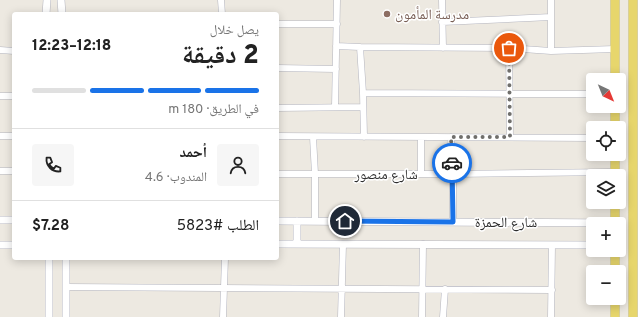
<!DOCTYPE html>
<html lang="ar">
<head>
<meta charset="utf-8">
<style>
  body { margin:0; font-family:Overpass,"Noto Naskh Arabic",sans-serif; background:#f6f6f6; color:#222; direction:rtl; height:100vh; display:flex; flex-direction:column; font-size:15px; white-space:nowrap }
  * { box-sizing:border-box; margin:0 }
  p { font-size:13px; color:#767676 }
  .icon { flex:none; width:22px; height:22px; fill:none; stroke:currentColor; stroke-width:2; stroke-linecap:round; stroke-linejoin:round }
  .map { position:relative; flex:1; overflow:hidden; direction:ltr }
  .drawer { position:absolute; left:12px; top:12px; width:267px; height:248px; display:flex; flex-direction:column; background:#fff; border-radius:4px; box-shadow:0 2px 10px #0003; direction:rtl }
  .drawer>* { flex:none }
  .needle { width:26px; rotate:137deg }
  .buttons { position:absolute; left:586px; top:73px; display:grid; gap:8px }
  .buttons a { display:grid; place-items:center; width:40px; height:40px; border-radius:4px; background:#fff; box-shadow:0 2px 10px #0003; font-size:20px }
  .pin { position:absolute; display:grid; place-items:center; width:34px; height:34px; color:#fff; margin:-17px; border:2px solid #fff; border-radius:50%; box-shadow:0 1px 4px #0007 }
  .courier { position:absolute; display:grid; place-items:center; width:40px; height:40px; margin:-20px; border:3px solid #1a73e8; border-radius:50%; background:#fff; color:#222; box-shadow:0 1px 5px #0007 }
  .headline em { font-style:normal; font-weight:800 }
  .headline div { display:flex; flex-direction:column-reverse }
  .headline { display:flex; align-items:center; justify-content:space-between; height:68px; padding:0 20px }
  h1 { font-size:26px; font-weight:800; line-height:30px }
  .bar { display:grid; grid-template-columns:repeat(4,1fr); gap:6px 4px; align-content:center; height:48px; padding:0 20px }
  .bar i { height:5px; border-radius:3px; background:#e0e0e0 }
  .bar .selected { background:#1a73e8 }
  .bar p { grid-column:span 4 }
  .line { display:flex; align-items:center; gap:10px; padding:0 20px; border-top:1px solid #e0e0e0 }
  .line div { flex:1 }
  .round { display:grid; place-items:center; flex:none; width:42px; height:42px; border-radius:4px; background:#f6f6f6 }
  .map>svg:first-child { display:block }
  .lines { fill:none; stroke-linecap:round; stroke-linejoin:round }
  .minor-casing { stroke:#b4b5bf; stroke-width:7 }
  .tertiary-casing { stroke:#b4b5bf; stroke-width:8 }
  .primary-casing { stroke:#c8c8c8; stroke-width:10 }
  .minor { stroke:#fff; stroke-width:6 }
  .tertiary { stroke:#fff; stroke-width:7 }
  .primary { stroke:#e7d66c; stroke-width:9 }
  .done { stroke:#706f6c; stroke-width:4; stroke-dasharray:0 7.2 }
  .route { stroke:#1a73e8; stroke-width:5 }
  .education-dot { fill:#8d6e63; stroke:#fff; stroke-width:1.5 }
  .labels { text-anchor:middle; stroke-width:3; stroke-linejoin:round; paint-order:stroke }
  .education-label { font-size:14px; fill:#785e54; stroke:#fff; text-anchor:start }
  .street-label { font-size:14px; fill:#2d2d2d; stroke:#fff }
</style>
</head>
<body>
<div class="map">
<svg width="638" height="317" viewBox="0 0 638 317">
  <rect width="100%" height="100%" fill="#ede9e1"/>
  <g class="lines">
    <defs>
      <path id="minor" d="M 221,0 L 222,14
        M 442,0 L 443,48
        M 551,0 L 551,51
        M 442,22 L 551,17
        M 277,24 L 337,24
        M 336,46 L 360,47 L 509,48 L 551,51 L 615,49
        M 360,47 L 363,93 L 364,137
        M 509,48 L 510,137
        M 0,50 L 14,51
        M 277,68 L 336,69
        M 363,93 L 593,94
        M 0,96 L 14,96
        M 335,107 L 337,0
        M 277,108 L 363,107
        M 0,136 L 14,136
        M 277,136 L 593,138
        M 313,137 L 315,174 L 315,221
        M 421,137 L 421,174
        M 451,137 L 453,174 L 453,222
        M 0,171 L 14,171
        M 277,174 L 453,174 L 615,172
        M 66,287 L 552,290
        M 223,317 L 225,258
        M 341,317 L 343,244
        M 422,317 L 423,244
        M 443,317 L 445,289
        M 551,317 L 552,245"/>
      <path id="tertiary" d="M 61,0 L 62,14
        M 46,14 L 47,0
        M 0,220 L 14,220
        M 277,221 L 615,223
        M 297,221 L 297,244
        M 277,244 L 593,245
        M 0,245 L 14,245
        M 49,258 L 49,317
        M 66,317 L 66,258"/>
      <path id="primary" d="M 615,0 L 615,80
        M 633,0 L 633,317
        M 615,106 L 615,128
        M 615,154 L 615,176
        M 615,224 L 615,202
        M 615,272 L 615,250
        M 615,317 L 615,298"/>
    </defs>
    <use href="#minor" class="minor-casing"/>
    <use href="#tertiary" class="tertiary-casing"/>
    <use href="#primary" class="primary-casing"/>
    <use href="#minor" class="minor"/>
    <use href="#tertiary" class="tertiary"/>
    <use href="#primary" class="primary"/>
  </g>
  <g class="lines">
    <path class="done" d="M 452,163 L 451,137 L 510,137 L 509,48"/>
    <path class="route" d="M 345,221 L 453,222 L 452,163"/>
  </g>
  <circle class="education-dot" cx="387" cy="14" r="4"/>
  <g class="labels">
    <g class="education-label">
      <text x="395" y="19">مدرسة المأمون</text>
    </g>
    <g class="street-label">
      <text x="386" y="179">شارع منصور</text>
      <text x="506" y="227">شارع الحمزة</text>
    </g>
  </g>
</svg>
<div class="buttons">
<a><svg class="needle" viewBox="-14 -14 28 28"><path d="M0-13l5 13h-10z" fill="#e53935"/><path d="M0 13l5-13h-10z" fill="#767676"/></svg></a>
<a><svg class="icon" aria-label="locate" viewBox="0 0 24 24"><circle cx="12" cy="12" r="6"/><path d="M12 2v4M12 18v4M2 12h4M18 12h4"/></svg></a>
<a><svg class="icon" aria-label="layers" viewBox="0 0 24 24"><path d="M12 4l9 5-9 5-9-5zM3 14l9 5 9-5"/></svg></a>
<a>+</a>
<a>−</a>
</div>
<div class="pin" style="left:509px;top:48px;background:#ea580c"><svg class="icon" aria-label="bag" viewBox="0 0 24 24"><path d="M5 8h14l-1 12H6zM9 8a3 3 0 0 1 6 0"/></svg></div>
<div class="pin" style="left:345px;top:221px;background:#1f2937"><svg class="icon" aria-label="home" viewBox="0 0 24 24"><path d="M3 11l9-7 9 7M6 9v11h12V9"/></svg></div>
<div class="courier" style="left:452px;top:163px"><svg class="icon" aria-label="car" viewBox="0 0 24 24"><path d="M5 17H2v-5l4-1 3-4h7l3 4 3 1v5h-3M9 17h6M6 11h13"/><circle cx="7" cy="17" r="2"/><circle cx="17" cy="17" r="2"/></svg></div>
<section class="drawer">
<div class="headline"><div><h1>2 دقيقة</h1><p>يصل خلال</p></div><em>12:18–12:23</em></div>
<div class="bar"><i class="selected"></i><i class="selected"></i><i class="selected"></i><i></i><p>في الطريق · 180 m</p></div>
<div class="line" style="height:72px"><a class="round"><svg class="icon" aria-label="person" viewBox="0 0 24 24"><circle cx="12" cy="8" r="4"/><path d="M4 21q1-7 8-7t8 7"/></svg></a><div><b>أحمد</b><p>المندوب · 4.6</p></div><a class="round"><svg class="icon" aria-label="phone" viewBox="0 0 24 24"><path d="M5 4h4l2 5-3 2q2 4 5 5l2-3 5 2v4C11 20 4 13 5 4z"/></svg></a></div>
<div class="line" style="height:52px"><div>الطلب #5823</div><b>$7.28</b></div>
</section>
</div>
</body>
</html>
